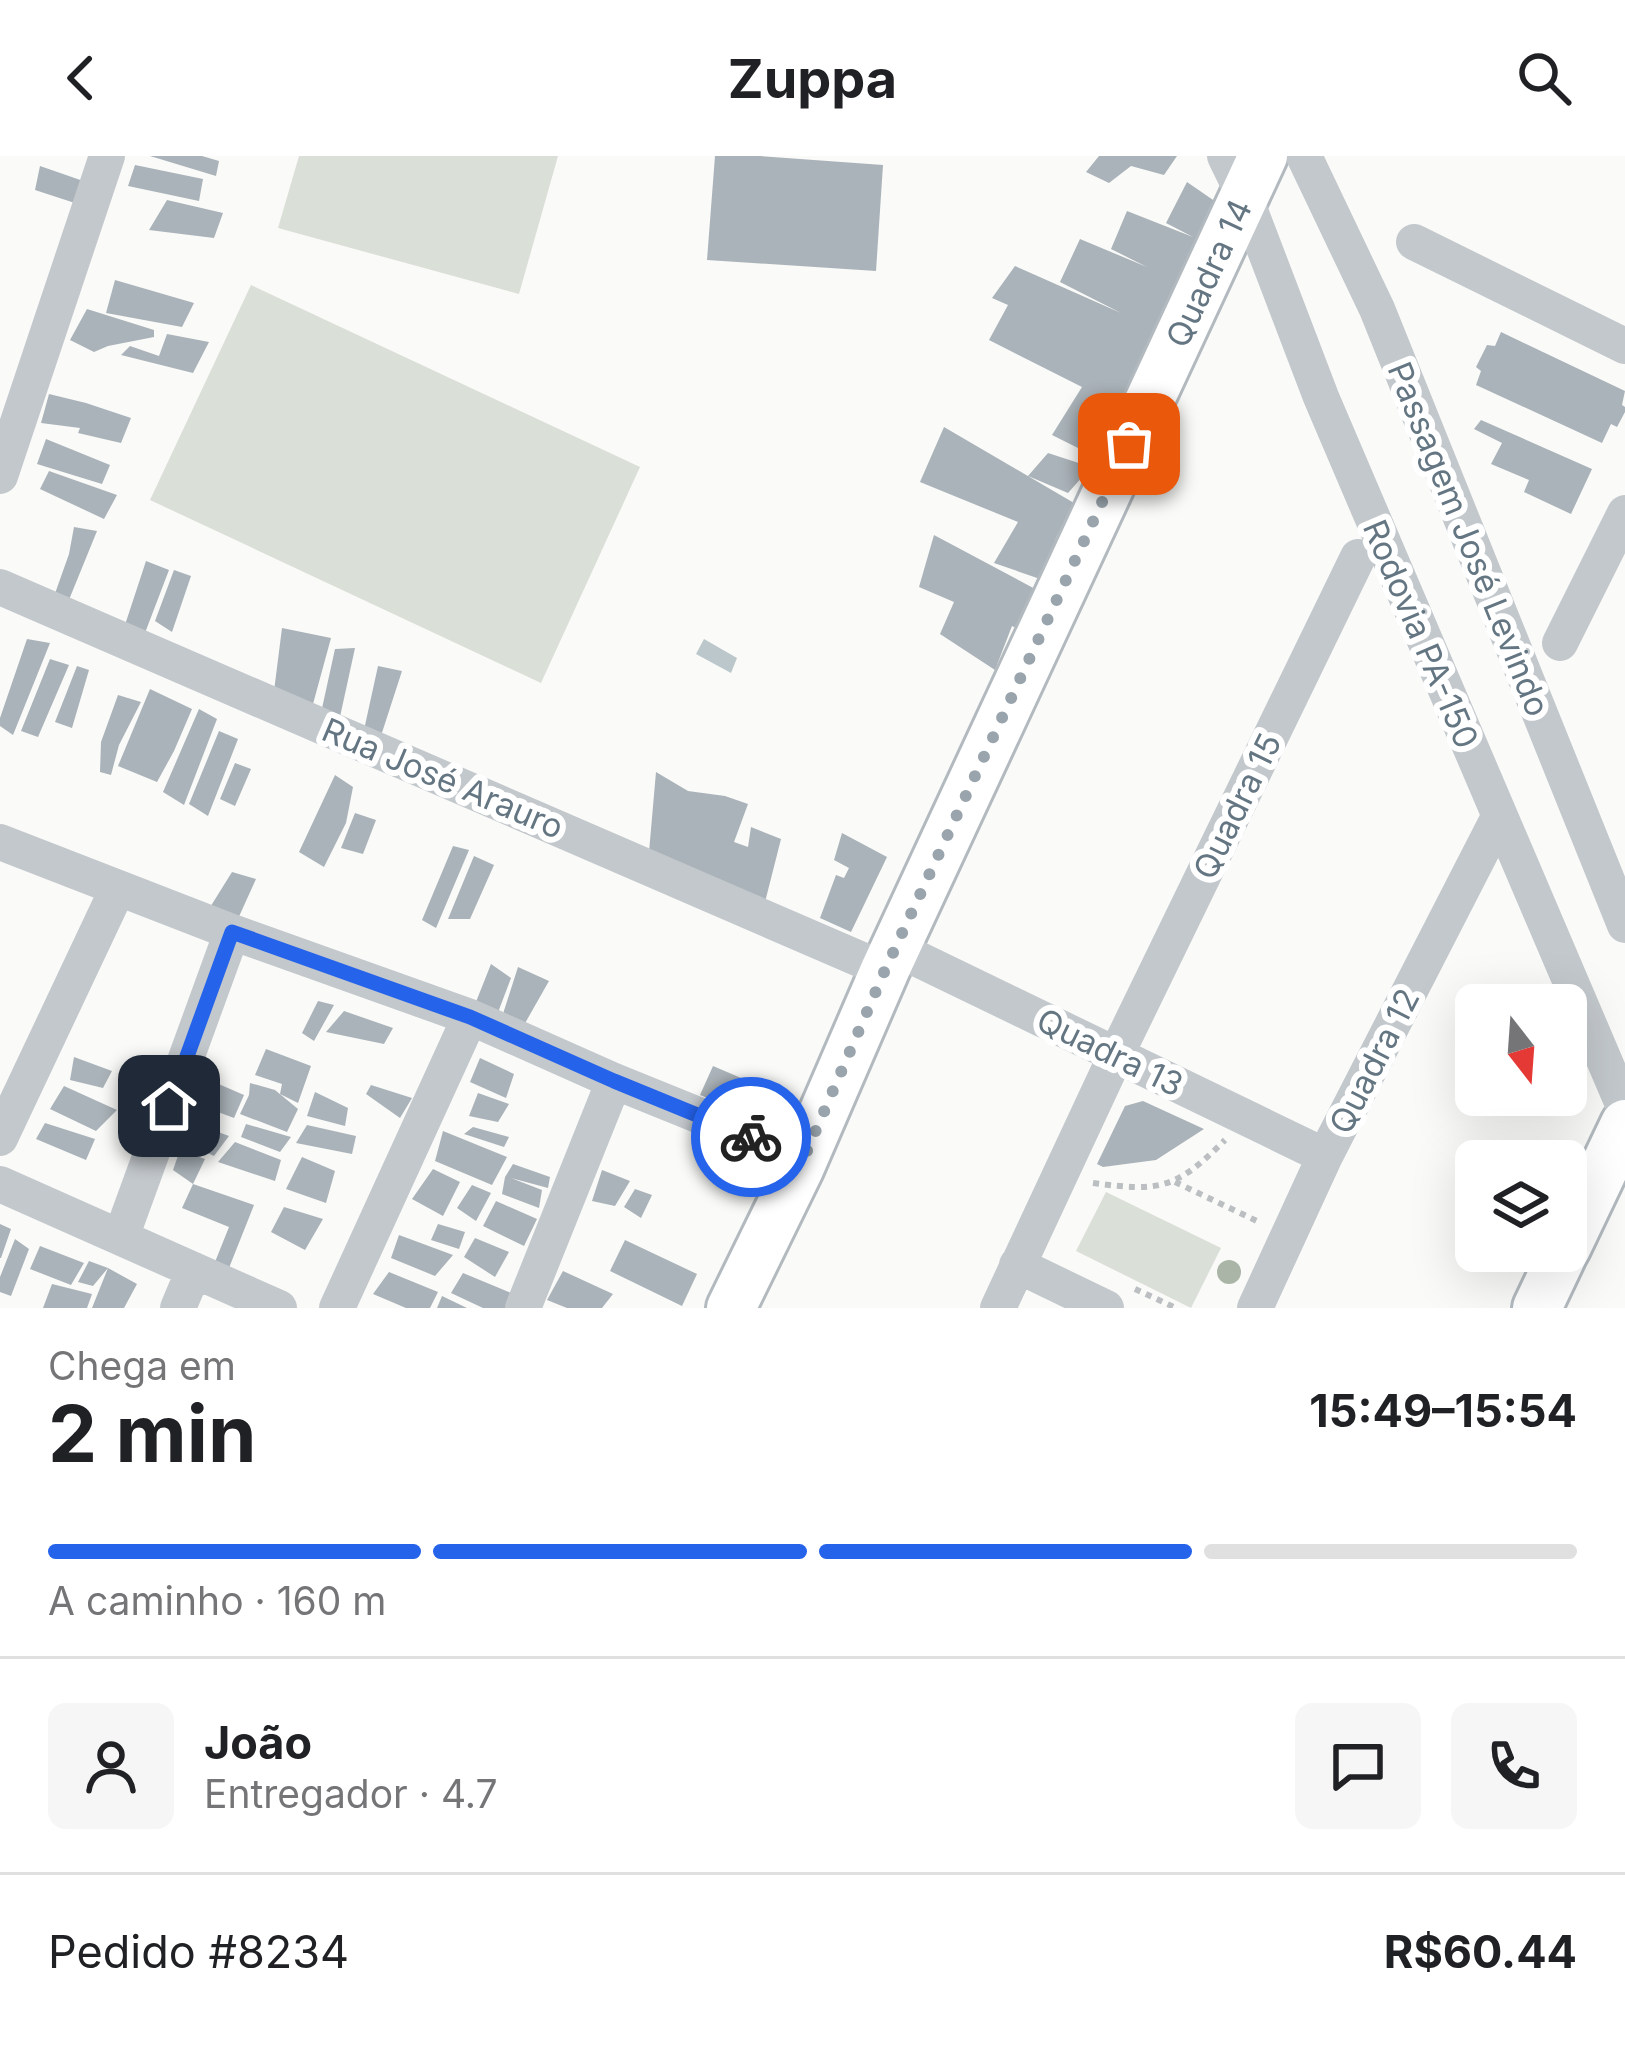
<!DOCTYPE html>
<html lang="pt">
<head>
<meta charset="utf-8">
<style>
  body { margin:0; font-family:Inter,sans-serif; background:#f6f6f6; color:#202124; height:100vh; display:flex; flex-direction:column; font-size:45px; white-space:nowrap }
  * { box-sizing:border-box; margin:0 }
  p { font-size:39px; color:#757577 }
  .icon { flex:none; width:66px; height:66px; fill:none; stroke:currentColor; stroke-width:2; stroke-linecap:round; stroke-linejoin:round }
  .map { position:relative; height:1152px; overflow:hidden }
  .side { display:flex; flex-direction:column; background:#fff; flex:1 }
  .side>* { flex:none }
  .needle { width:78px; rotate:163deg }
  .buttons { position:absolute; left:1455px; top:828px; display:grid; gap:24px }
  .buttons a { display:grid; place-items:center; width:132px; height:132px; border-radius:18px; background:#fff; box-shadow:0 12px 48px #0002; font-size:60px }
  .pin { position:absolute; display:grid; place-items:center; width:102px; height:102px; color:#fff; margin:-51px; border-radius:24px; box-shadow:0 6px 18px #0006 }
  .courier { position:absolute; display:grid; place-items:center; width:120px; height:120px; margin:-60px; border:9px solid #2563eb; border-radius:50%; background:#fff; color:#222; box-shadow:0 3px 15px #0007 }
  .overview em { font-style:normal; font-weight:700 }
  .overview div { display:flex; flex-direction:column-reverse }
  .overview { display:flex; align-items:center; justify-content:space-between; height:204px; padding:0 48px }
  h1 { font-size:78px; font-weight:700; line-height:90px }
  .bar { display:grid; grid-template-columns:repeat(4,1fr); gap:18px 12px; align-content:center; height:144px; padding:0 48px }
  .bar i { height:15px; border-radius:9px; background:#e0e0e0 }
  .bar .current { background:#2563eb }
  .bar p { grid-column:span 4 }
  .line { display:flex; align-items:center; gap:30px; padding:0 48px; border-top:3px solid #e0e0e0 }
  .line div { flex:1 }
  .round { display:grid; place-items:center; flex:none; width:126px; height:126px; border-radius:18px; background:#f6f6f6 }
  header { display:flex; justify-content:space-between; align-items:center; height:156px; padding:0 48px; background:#fff; font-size:54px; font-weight:700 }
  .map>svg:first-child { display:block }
  .green { fill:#dadfd7 }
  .water { fill:#bbc7cb }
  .building { fill:#aab3b9 }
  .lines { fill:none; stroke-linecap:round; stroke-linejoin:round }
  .secondary-casing { stroke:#b3babf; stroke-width:54 }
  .path { stroke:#bbbfc2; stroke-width:6; stroke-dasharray:6 6; stroke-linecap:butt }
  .street { stroke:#c3c8cc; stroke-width:36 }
  .secondary { stroke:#fff; stroke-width:48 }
  .tree { fill:#aab4a7 }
  .done { stroke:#99a4ac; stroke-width:12; stroke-dasharray:0 21.6 }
  .route { stroke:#2563eb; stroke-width:15 }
  .labels { text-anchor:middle; stroke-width:12; stroke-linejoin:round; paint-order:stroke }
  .street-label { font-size:33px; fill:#657683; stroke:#fff }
</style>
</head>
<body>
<header><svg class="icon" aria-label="back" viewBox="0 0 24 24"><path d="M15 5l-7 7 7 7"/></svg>Zuppa<svg class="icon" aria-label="search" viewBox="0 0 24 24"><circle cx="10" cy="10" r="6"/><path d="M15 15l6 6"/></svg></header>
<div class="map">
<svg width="1625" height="1152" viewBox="0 0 1625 1152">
  <rect width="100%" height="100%" fill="#fafaf8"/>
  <path class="green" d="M 299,0 L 558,0 L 519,138 L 278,72 Z
    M 251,129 L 640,311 L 541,527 L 150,344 Z
    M 1106,1036 L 1221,1092 L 1191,1152 L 1076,1095 Z"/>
  <path class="water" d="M 704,483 L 737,502 L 731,517 L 696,498 Z"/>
  <path class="building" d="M 150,0 L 202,0 L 219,5 L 216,20 Z
    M 715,0 L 760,0 L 883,9 L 876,115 L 707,104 Z
    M 1099,0 L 1177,0 L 1164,19 L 1131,10 L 1109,27 L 1086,16 Z
    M 135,9 L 203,23 L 199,45 L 128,30 Z
    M 40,10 L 89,27 L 84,50 L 35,34 Z
    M 1187,26 L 1216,46 L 1096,301 L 1052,279 L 1082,231 L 989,184 L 1008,149 L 992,142 L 1015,110 L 1121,157 L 1060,126 L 1080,83 L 1147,111 L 1111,93 L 1127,55 L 1193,81 L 1166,67 Z
    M 167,44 L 223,57 L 214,82 L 149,74 Z
    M 115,124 L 194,147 L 182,171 L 106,157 Z
    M 87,153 L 154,174 L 154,181 L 108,190 L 94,196 L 70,184 Z
    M 1501,176 L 1625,235 L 1622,249 L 1625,251 L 1625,256 L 1617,271 L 1611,268 L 1602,287 L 1476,229 L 1481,215 L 1476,211 L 1487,189 L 1495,190 Z
    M 167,178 L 209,186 L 193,217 L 121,199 L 130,190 L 159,200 Z
    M 49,238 L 86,247 L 131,262 L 121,287 L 78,277 L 80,272 L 41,267 Z
    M 1481,264 L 1592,313 L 1571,358 L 1524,336 L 1529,324 L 1491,308 L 1502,287 L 1474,273 Z
    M 944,271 L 1074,347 L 1056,382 L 1043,424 L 994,407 L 1018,366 L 920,326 Z
    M 46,283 L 110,309 L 102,328 L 37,308 Z
    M 1048,297 L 1091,311 L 1068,337 L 1028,320 Z
    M 49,315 L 117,339 L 104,363 L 40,333 Z
    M 74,371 L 97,375 L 64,456 L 52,446 L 69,398 Z
    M 934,379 L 1037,434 L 1022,475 L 1012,470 L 995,514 L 940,478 L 954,446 L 919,431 Z
    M 146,405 L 169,414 L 140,490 L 122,478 Z
    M 174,414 L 191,420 L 172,476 L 155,465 Z
    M 282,472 L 331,482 L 313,548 L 273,543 Z
    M 27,483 L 50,487 L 13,579 L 0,570 L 0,562 Z
    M 355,492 L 338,570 L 319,566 L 335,493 Z
    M 50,503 L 69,509 L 38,581 L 21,575 Z
    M 77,510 L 89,514 L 72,572 L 55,566 Z
    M 378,510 L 402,515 L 378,589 L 362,583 Z
    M 150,533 L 192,553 L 174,595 L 157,626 L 118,610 Z
    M 118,539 L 141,546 L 119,589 L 111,619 L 100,616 L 101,586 Z
    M 199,553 L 217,563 L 184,649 L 163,636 Z
    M 219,575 L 238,583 L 208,660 L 189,648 Z
    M 235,607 L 251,613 L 235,650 L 220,643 Z
    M 656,616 L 688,635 L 725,640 L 748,648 L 734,686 L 748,691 L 751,671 L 781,683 L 764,750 L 649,696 Z
    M 335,619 L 353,631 L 346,667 L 324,711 L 299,696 Z
    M 355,657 L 376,664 L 363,698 L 341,692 Z
    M 842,677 L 887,701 L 851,776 L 820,762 L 836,719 L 844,722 L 849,712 L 834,704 Z
    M 453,690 L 469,694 L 436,772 L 422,764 Z
    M 474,700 L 494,709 L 470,763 L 448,763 Z
    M 232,716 L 256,723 L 232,776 L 204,761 Z
    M 491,808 L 511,822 L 494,867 L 470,861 Z
    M 518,811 L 549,825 L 520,876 L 501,864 Z
    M 318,845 L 334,849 L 314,885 L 302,877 Z
    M 344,855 L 393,872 L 384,888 L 326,876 Z
    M 266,893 L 311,910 L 298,947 L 280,938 L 282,928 L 255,919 Z
    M 74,901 L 112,915 L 103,932 L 70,924 Z
    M 480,902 L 514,918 L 506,942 L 470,926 Z
    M 713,910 L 779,938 L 767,966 L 700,939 Z
    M 207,923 L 244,939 L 234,962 L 194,947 Z
    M 250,927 L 275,934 L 298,953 L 287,976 L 240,958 L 249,939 Z
    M 371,929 L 412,942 L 400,962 L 366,938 Z
    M 64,930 L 117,954 L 96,975 L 50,953 Z
    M 315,936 L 348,952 L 345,970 L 307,960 Z
    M 478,937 L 509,948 L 498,966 L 469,960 Z
    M 1143,945 L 1204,973 L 1156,1004 L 1103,1011 L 1097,1008 L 1125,950 Z
    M 191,966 L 229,980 L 214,1000 L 182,984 Z
    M 45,967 L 95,983 L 86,1004 L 36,983 Z
    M 246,968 L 291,981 L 280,996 L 241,981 Z
    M 307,969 L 356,980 L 352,998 L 296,987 Z
    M 473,971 L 509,981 L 504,991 L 464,978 Z
    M 443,975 L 507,1001 L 492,1029 L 435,1005 Z
    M 235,986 L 281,1004 L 275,1025 L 218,1006 Z
    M 180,994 L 205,1003 L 193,1028 L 173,1014 Z
    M 302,1001 L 335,1015 L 326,1047 L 286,1033 Z
    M 513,1008 L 550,1021 L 548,1032 L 511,1022 L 542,1034 L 539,1052 L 502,1038 L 505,1021 Z
    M 433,1013 L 460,1026 L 443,1060 L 412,1043 Z
    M 602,1014 L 630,1025 L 615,1050 L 592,1045 Z
    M 193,1028 L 254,1049 L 225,1122 L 211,1116 L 229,1071 L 182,1052 Z
    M 472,1029 L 491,1037 L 476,1065 L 457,1052 Z
    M 635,1033 L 652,1039 L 641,1062 L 624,1051 Z
    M 496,1045 L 537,1063 L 524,1090 L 483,1070 Z
    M 284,1051 L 323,1063 L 305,1094 L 271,1076 Z
    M 0,1068 L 11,1073 L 1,1102 L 0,1102 Z
    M 438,1068 L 465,1076 L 459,1093 L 431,1084 Z
    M 399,1079 L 453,1099 L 435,1120 L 391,1102 Z
    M 475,1082 L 509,1096 L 495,1121 L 464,1101 Z
    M 15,1083 L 29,1093 L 11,1140 L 0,1136 L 0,1121 Z
    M 625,1084 L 697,1118 L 682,1150 L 610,1115 Z
    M 40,1090 L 84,1107 L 71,1129 L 30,1113 Z
    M 89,1105 L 108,1112 L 93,1130 L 78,1126 Z
    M 108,1112 L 137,1128 L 124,1152 L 92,1152 Z
    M 563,1115 L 613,1138 L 602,1152 L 567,1152 L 547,1144 Z
    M 389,1116 L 438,1136 L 430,1152 L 406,1152 L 373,1138 Z
    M 463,1117 L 516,1139 L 508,1152 L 483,1152 L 451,1137 Z
    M 52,1128 L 92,1138 L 87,1152 L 43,1152 Z
    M 442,1140 L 467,1152 L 437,1152 Z"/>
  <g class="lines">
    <defs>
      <g id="secondary">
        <path d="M 1566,1092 L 1625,968"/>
        <path id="s1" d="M 731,1152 L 799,1013 L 885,814 L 1263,0"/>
        <path d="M 1537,1152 L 1564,1095"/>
      </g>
    </defs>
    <use href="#secondary" class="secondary-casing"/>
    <path class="path" d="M 1175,1026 L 1259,1066
      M 1093,1027 C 1161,1036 1176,1033 1225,984
      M 1135,1133 L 1176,1152"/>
    <path class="street" d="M 1225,0 L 1244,39 L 1321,241 L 1625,953
      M 1304,0 L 1377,153 L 1625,769
      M 1414,86 L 1625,190
      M 0,320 L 107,0
      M 0,431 L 885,814
      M 1560,487 L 1625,357
      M 0,686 L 232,776 L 470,861 L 614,925 L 804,1002
      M 895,792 L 1325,1000
      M 0,982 L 118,732
      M 0,1028 L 279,1152
      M 121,1081 L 232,776
      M 1017,1109 L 1106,1152
      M 178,1152 L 194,1114
      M 337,1152 L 470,861
      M 523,1152 L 614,925
      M 998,1152 L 1116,899 L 1358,401
      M 1255,1152 L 1325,1000 L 1499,661"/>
    <use href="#secondary" class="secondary"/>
  </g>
  <circle class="tree" cx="1229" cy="1116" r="12"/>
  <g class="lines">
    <path class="done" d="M 751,981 L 804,1002 L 885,814 L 1129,288"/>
    <path class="route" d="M 169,950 L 232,776 L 470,861 L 614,925 L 751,981"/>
  </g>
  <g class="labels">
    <g class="street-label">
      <text dy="12" stroke="none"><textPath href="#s1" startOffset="1140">Quadra 14</textPath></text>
      <text transform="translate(1469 383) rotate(68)" y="12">Passagem José Levindo</text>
      <text transform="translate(1421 478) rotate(67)" y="12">Rodovia PA-150</text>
      <text transform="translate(443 622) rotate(23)" y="12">Rua José Arauro</text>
      <text transform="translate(1237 650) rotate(-64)" y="12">Quadra 15</text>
      <text transform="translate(1110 896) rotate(26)" y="12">Quadra 13</text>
      <text transform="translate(1374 905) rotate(-63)" y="12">Quadra 12</text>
    </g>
  </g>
</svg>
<div class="buttons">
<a><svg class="needle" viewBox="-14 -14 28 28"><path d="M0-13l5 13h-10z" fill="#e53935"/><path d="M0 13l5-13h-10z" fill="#757577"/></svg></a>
<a><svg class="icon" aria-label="layers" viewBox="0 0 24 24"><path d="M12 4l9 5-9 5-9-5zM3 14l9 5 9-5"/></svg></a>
</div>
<div class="pin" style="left:1129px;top:288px;background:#ea580c"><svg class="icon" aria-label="bag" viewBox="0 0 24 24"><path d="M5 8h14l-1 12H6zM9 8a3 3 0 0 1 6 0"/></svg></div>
<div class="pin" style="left:169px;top:950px;background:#1f2937"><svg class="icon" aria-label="home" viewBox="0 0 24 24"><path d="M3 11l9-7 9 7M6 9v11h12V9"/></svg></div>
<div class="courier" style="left:751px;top:981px"><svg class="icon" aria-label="bike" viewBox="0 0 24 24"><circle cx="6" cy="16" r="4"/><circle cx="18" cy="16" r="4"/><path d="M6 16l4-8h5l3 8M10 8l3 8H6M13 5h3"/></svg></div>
</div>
<section class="side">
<div class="overview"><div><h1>2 min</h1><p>Chega em</p></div><em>15:49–15:54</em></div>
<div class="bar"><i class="current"></i><i class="current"></i><i class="current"></i><i></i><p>A caminho · 160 m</p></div>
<div class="line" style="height:216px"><a class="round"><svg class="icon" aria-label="person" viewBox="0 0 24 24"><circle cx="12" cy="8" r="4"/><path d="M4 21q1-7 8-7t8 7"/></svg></a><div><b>João</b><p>Entregador · 4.7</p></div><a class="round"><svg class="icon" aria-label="chat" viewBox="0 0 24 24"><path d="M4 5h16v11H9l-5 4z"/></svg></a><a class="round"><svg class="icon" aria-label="phone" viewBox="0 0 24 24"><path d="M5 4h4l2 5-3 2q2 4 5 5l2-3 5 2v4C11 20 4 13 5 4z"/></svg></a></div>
<div class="line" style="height:156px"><div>Pedido #8234</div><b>R$60.44</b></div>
</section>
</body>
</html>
